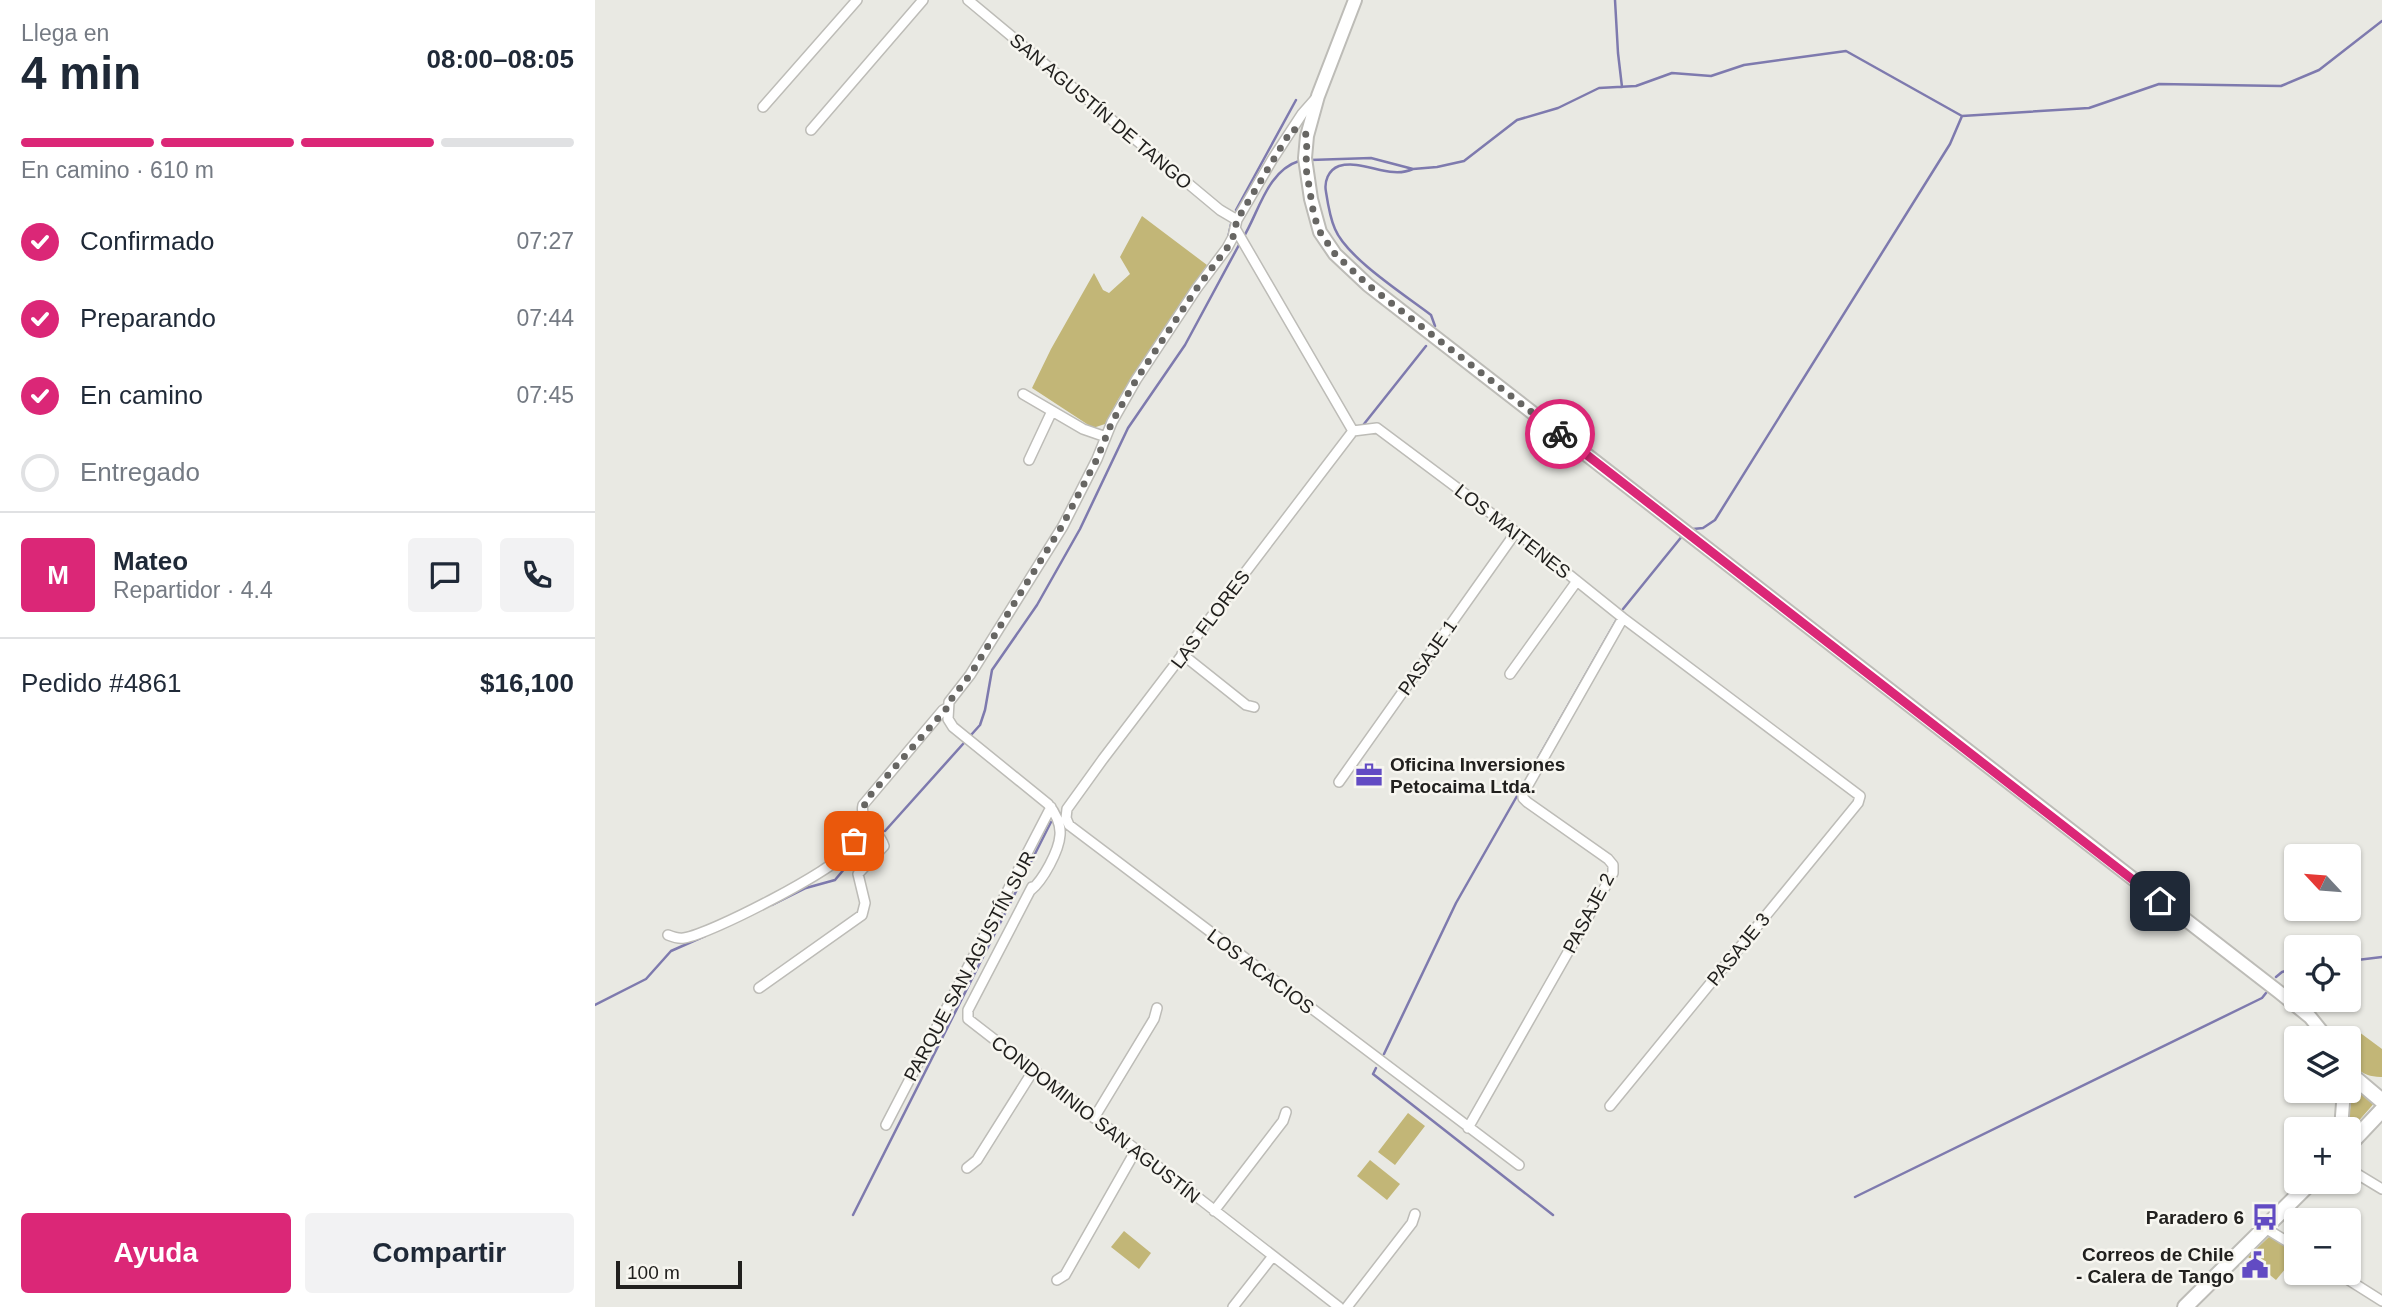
<!DOCTYPE html>
<html lang="es">
<head>
<meta charset="utf-8">
<style>
  body { margin:0; font-family:Helvetica,sans-serif; background:#f2f2f3; color:#1f2937; height:100vh; display:flex; flex-direction:column; font-size:26px; white-space:nowrap }
  * { box-sizing:border-box; margin:0 }
  p { font-size:23px; color:#747a83 }
  .icon { flex:none; width:38px; height:38px; fill:none; stroke:currentColor; stroke-width:2; stroke-linecap:round; stroke-linejoin:round }
  .map { position:relative; flex:1; overflow:hidden }
  .sheet { display:flex; flex-direction:column; background:#fff; width:595px }
  .sheet>* { flex:none }
  .needle { width:46px; rotate:296deg }
  .fabs { position:absolute; left:1689px; top:844px; display:grid; gap:14px }
  .fabs a { display:grid; place-items:center; width:77px; height:77px; border-radius:7px; background:#fff; box-shadow:0 2px 5px #0004; font-size:35px }
  .scale { position:absolute; left:21px; bottom:18px; width:126px; box-sizing:border-box; padding-left:7px; border:4px solid #21201e; border-top:0; font-size:19px; line-height:24px; white-space:nowrap; color:#21201e; -webkit-text-stroke:5px #f7f6f0; paint-order:stroke }
  .pin { position:absolute; display:grid; place-items:center; width:60px; height:60px; color:#fff; margin:-30px; border-radius:14px; box-shadow:0 4px 10px #0006 }
  .courier { position:absolute; display:grid; place-items:center; width:70px; height:70px; margin:-35px; border:5px solid #db2777; border-radius:50%; background:#fff; color:#222; box-shadow:0 2px 9px #0007 }
  .headline em { font-style:normal; font-weight:600 }
  .headline div { display:flex; flex-direction:column-reverse }
  .headline { display:flex; align-items:center; justify-content:space-between; height:119px; padding:0 21px }
  h1 { font-size:46px; font-weight:600; line-height:52px }
  .bar { display:grid; grid-template-columns:repeat(4,1fr); gap:10px 7px; align-content:center; height:84px; padding:0 21px }
  .bar i { height:9px; border-radius:5px; background:#e0e1e3 }
  .bar .current { background:#db2777 }
  .bar p { grid-column:span 4 }
  .line { display:flex; align-items:center; gap:18px; padding:0 21px; border-top:2px solid #e0e1e3 }
  .line div { flex:1 }
  .round { display:grid; place-items:center; flex:none; width:74px; height:74px; border-radius:7px; background:#f2f2f3 }
  ol { padding:0 21px; list-style:none }
  li { display:flex; align-items:center; gap:21px; height:77px }
  li p { margin-inline-start:auto }
  li .icon { padding:7px; border-radius:50%; background:#db2777; color:#fff; stroke-width:4 }
  li:last-child { color:#747a83 }
  li i { width:38px; height:38px; border:4px solid #e0e1e3; border-radius:50% }
  .action { display:flex; gap:14px; margin-top:auto; padding:14px 21px }
  .action a { flex:1; height:80px; border-radius:7px; background:#db2777; color:#fff; font-size:28px; font-weight:600; line-height:80px; text-align:center }
  .action a+a { background:#f2f2f3; color:#1f2937 }
  main { display:flex; flex:1; min-height:0 }
  .map>svg:first-child { display:block }
  .green { fill:#c2b677 }
  .lines { fill:none; stroke-linecap:round; stroke-linejoin:round }
  .stream { stroke:#7e7aae; stroke-width:2.5 }
  .minor-casing { stroke:#bdbcb7; stroke-width:12 }
  .secondary-casing { stroke:#bdbcb7; stroke-width:16 }
  .primary-casing { stroke:#bdbcb7; stroke-width:18 }
  .minor { stroke:#fff; stroke-width:9 }
  .secondary { stroke:#fff; stroke-width:12 }
  .primary { stroke:#fff; stroke-width:14 }
  .done { stroke:#676663; stroke-width:7; stroke-dasharray:0 12.6 }
  .route { stroke:#db2777; stroke-width:9 }
  .labels { text-anchor:middle; stroke-width:5; stroke-linejoin:round; paint-order:stroke }
  .street-label { font-size:19px; fill:#21201e; stroke:#f7f6f0 }
  .poi-label { font-size:19px; font-weight:bold; fill:#21201e; stroke:#f7f6f0; text-anchor:end }
</style>
</head>
<body>
<main>
<section class="sheet">
<div class="headline"><div><h1>4 min</h1><p>Llega en</p></div><em>08:00–08:05</em></div>
<div class="bar"><i class="current"></i><i class="current"></i><i class="current"></i><i></i><p>En camino · 610 m</p></div>
<ol>
<li><svg class="icon" aria-label="check" viewBox="0 0 24 24"><path d="M5 12l5 5 9-10"/></svg>Confirmado<p>07:27</p></li>
<li><svg class="icon" aria-label="check" viewBox="0 0 24 24"><path d="M5 12l5 5 9-10"/></svg>Preparando<p>07:44</p></li>
<li><svg class="icon" aria-label="check" viewBox="0 0 24 24"><path d="M5 12l5 5 9-10"/></svg>En camino<p>07:45</p></li>
<li><i></i>Entregado</li>
</ol>
<div class="line" style="height:126px"><b class="round" style="background:#db2777;color:#fff">M</b><div><b>Mateo</b><p>Repartidor · 4.4</p></div><a class="round"><svg class="icon" aria-label="chat" viewBox="0 0 24 24"><path d="M4 5h16v11H9l-5 4z"/></svg></a><a class="round"><svg class="icon" aria-label="phone" viewBox="0 0 24 24"><path d="M5 4h4l2 5-3 2q2 4 5 5l2-3 5 2v4C11 20 4 13 5 4z"/></svg></a></div>
<div class="line" style="height:91px"><div>Pedido #4861</div><b>$16,100</b></div>
<div class="action"><a>Ayuda</a><a>Compartir</a></div>
</section>
<div class="map">
<svg width="1787" height="1307" viewBox="0 0 1787 1307">
  <rect width="100%" height="100%" fill="#e9e9e3"/>
  <path class="green" d="M 547,216 L 612,265 L 524,398 L 510,424 L 498,428 L 437,388 L 456,349 L 499,273 L 508,290 L 514,293 L 535,274 L 525,257 Z
    M 1760,1029 L 1787,1049 L 1787,1077 C 1759,1078 1743,1052 1760,1029 Z
    M 1755,1078 L 1781,1101 L 1754,1132 L 1752,1129 L 1756,1104 Z
    M 813,1113 L 830,1126 L 800,1165 L 783,1152 Z
    M 775,1160 L 805,1184 L 792,1200 L 762,1176 Z
    M 529,1231 L 556,1253 L 544,1269 L 516,1247 Z
    M 1676,1235 L 1701,1252 L 1701,1256 L 1681,1280 L 1653,1257 Z"/>
  <g class="lines">
    <path class="stream" d="M 1020,0 L 1023,53 L 1027,87
      M 715,160 L 776,158 L 818,169 L 842,167 L 869,161 L 922,120 L 963,108 L 1004,88 L 1041,86 L 1077,73 L 1116,76 L 1149,65 L 1251,51 L 1367,116 L 1494,108 L 1564,84 L 1686,86 L 1724,70 L 1787,21
      M 818,169 C 794,180 769,159 744,166 C 733,170 729,182 731,192 C 733,205 735,218 740,229 C 752,258 810,295 836,315 L 840,326
      M 641,210 L 701,100
      M 633,238 L 636,224
      M 648,238 C 664,212 672,171 704,161
      M 769,424 L 831,346
      M 1098,529 L 1108,528 L 1120,520 L 1355,144 L 1367,116
      M 1028,609 L 1088,535
      M 934,774 L 1022,619
      M 290,831 L 385,725 L 390,710 L 397,670 L 442,605 L 485,529 L 533,428 L 590,345 L 645,243
      M 177,905 L 211,888 L 240,880 L 261,855 L 280,839
      M 1754,961 L 1787,957
      M 1681,977 L 1687,972 L 1701,968
      M 0,1005 L 51,979 L 76,951 L 110,936
      M 789,1054 L 861,903 L 926,789
      M 781,1068 L 778,1074 L 958,1215
      M 1260,1197 L 1667,998 L 1671,993
      M 258,1215 L 456,822"/>
    <defs>
      <path id="minor" d="M 373,0 L 625,210 L 642,220
        M 168,107 L 262,0
        M 216,130 L 328,0
        M 640,228 L 758,431
        M 428,394 L 488,429 L 511,437
        M 758,431 L 508,759 L 472,809 L 471,818 L 474,825 L 924,1165
        M 758,431 L 782,428 L 921,532 L 1028,618 L 1265,796 L 1263,803 L 1015,1106
        M 434,460 L 457,411
        M 587,654 L 651,705 L 659,707
        M 915,674 L 982,581
        M 744,782 L 921,532
        M 437,887 L 373,1010 L 373,1019 L 744,1307
        M 436,890 C 448,880 464,851 465,835 C 466,824 460,812 453,804 L 358,727 L 353,719 L 354,702 L 375,675 L 468,526 L 502,459 L 517,422 L 541,380 L 602,288 L 632,248 L 638,237 L 642,220 L 677,160 L 707,114 L 722,97
        M 73,935 C 78,937 83,939 89,938 C 116,934 239,870 255,849 C 262,838 263,825 267,813
        M 164,988 L 267,915 L 270,903 L 263,874 L 289,846 C 285,830 264,823 268,805 L 348,710 L 352,708
        M 499,1118 L 559,1019 L 562,1008
        M 291,1125 L 456,807
        M 873,1128 L 1018,873 L 1018,865 L 1013,859 L 932,802 L 928,798 L 928,794 L 1028,618
        M 372,1168 L 382,1160 L 438,1071
        M 1754,1169 L 1787,1189
        M 619,1211 L 688,1121 L 691,1112
        M 1670,1228 L 1701,1247
        M 1741,1272 L 1787,1301
        M 462,1280 L 470,1275 L 541,1150
        M 638,1307 L 678,1256
        M 752,1307 L 817,1223 L 820,1214"/>
      <path id="secondary" d="M 760,0 L 723,96 L 712,136 L 710,158 L 716,199 L 725,232 L 740,254 L 773,285 C 1077,520 1378,758 1684,992 L 1715,1017 L 1732,1038
        M 1746,1129 L 1749,1090"/>
      <path id="primary" d="M 1754,1073 L 1787,1101
        M 1754,1145 L 1787,1110
        M 1590,1307 L 1717,1181"/>
    </defs>
    <use href="#minor" class="minor-casing"/>
    <use href="#secondary" class="secondary-casing"/>
    <use href="#primary" class="primary-casing"/>
    <use href="#minor" class="minor"/>
    <use href="#secondary" class="secondary"/>
    <use href="#primary" class="primary"/>
  </g>
  <g class="lines">
    <path class="done" d="M 259,841 L 271,800 L 352,708 L 354,702 L 375,675 L 467,526 L 502,459 L 517,422 L 541,380 L 602,288 L 632,248 L 638,237 L 642,220 L 697,129 L 709,132 L 712,136 L 711,168 L 719,216 L 725,232 L 740,254 L 773,285 L 965,434"/>
    <path class="route" d="M 965,434 L 1565,901"/>
  </g>
  <defs>
    <symbol id="office-bare" viewBox="-9 -9 18 18"><path d="M-6-3h4V-5.5h4V-3h4V5H-6ZM-1-4.5V-3h2v-1.5ZM-6 0V1H6V0Z" fill="#624bc3" stroke="#f7f6f0" stroke-width="2.5" paint-order="stroke"/></symbol>
    <symbol id="bus-bare" viewBox="-9 -9 18 18"><path d="M-5-6H5V4H4V6H2V4H-2V6H-4V4H-5ZM-3.5-4V0h7V-4ZM-3.5 1.2v1.5H-2V1.2ZM2 1.2v1.5H3.5V1.2Z" fill="#624bc3" stroke="#f7f6f0" stroke-width="2.5" paint-order="stroke"/></symbol>
    <symbol id="civic-bare" viewBox="-9 -9 18 18"><path d="M-.6-6.5H3V-4.5H.6V-3L4-1V1h2V6H-6V1h2V-1L-.6-3ZM-1.2 2.5V6h2.4V2.5Z" fill="#624bc3" stroke="#f7f6f0" stroke-width="2.5" paint-order="stroke"/></symbol>
  </defs>
  <g fill-rule="evenodd">
    <use href="#office-bare" x="755" y="756" width="38" height="38"/>
    <use href="#bus-bare" x="1651" y="1198" width="38" height="38"/>
    <use href="#civic-bare" x="1641" y="1246" width="38" height="38"/>
  </g>
  <g class="labels">
    <g class="street-label">
      <text transform="translate(506 111) rotate(40)" y="7">SAN AGUSTÍN DE TANGO</text>
      <text transform="translate(918 531) rotate(38)" y="7">LOS MAITENES</text>
      <text transform="translate(615 619) rotate(-53)" y="7">LAS FLORES</text>
      <text transform="translate(832 657) rotate(-55)" y="7">PASAJE 1</text>
      <text transform="translate(993 913) rotate(-62)" y="7">PASAJE 2</text>
      <text transform="translate(1143 949) rotate(-51)" y="7">PASAJE 3</text>
      <text transform="translate(374 966) rotate(-62)" y="7">PARQUE SAN AGUSTÍN SUR</text>
      <text transform="translate(666 971) rotate(37)" y="7">LOS ACACIOS</text>
      <text transform="translate(501 1119) rotate(38)" y="7">CONDOMINIO SAN AGUSTÍN</text>
    </g>
    <g class="poi-label">
      <text x="795" y="771" text-anchor="start">Oficina Inversiones<tspan x="795" dy="22">Petocaima Ltda.</tspan></text>
      <text x="1649" y="1224">Paradero 6</text>
      <text x="1639" y="1261">Correos de Chile<tspan x="1639" dy="22">- Calera de Tango</tspan></text>
    </g>
  </g>
</svg>
<div class="fabs">
<a><svg class="needle" viewBox="-14 -14 28 28"><path d="M0-13l5 13h-10z" fill="#e53935"/><path d="M0 13l5-13h-10z" fill="#747a83"/></svg></a>
<a><svg class="icon" aria-label="locate" viewBox="0 0 24 24"><circle cx="12" cy="12" r="6"/><path d="M12 2v4M12 18v4M2 12h4M18 12h4"/></svg></a>
<a><svg class="icon" aria-label="layers" viewBox="0 0 24 24"><path d="M12 4l9 5-9 5-9-5zM3 14l9 5 9-5"/></svg></a>
<a>+</a>
<a>−</a>
</div>
<div class="scale">100 m</div>
<div class="pin" style="left:259px;top:841px;background:#ea580c"><svg class="icon" aria-label="bag" viewBox="0 0 24 24"><path d="M5 8h14l-1 12H6zM9 8a3 3 0 0 1 6 0"/></svg></div>
<div class="pin" style="left:1565px;top:901px;background:#1f2937"><svg class="icon" aria-label="home" viewBox="0 0 24 24"><path d="M3 11l9-7 9 7M6 9v11h12V9"/></svg></div>
<div class="courier" style="left:965px;top:434px"><svg class="icon" aria-label="bike" viewBox="0 0 24 24"><circle cx="6" cy="16" r="4"/><circle cx="18" cy="16" r="4"/><path d="M6 16l4-8h5l3 8M10 8l3 8H6M13 5h3"/></svg></div>
</div>
</main>
</body>
</html>
